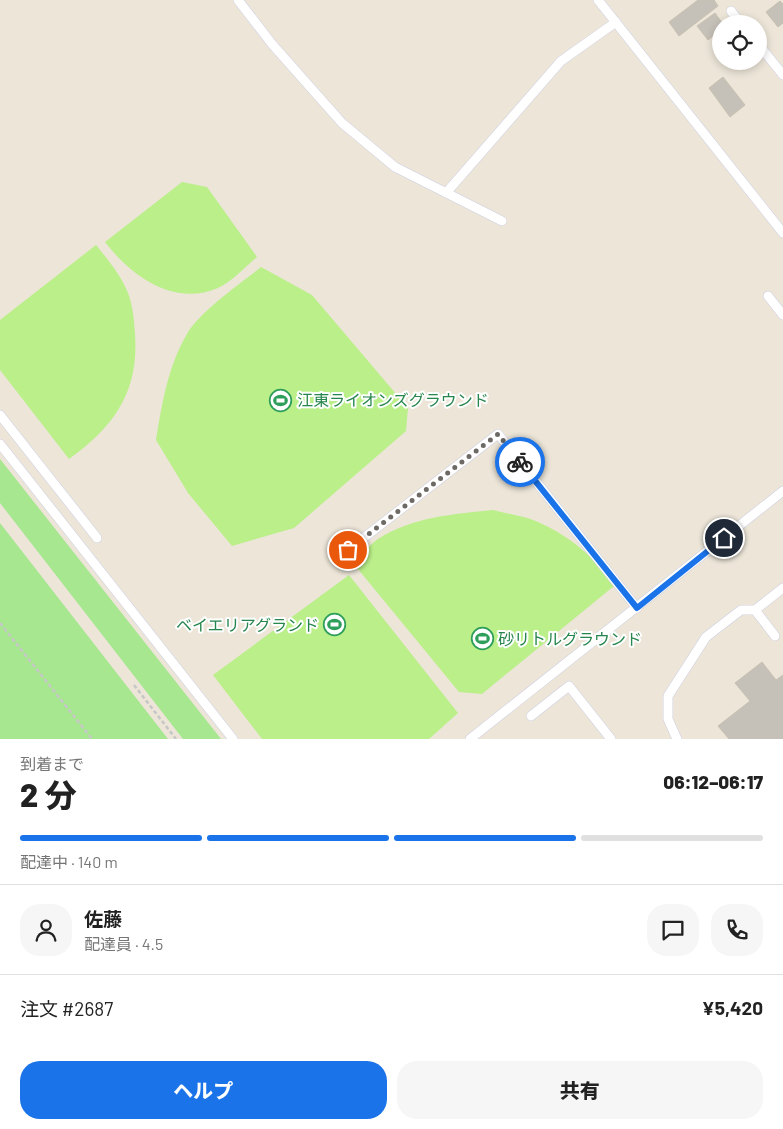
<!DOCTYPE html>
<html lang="ja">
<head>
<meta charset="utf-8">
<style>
  body { margin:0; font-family:Barlow,"Noto Sans JP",sans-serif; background:#f6f6f6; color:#222; height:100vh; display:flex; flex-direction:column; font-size:19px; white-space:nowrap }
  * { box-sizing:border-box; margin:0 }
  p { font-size:16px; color:#767676 }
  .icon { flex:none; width:28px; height:28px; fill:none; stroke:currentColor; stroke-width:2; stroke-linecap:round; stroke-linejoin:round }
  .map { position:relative; height:739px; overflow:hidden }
  .side { display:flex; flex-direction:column; background:#fff; flex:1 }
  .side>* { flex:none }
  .fabs { position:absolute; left:712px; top:15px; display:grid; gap:10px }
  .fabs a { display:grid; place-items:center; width:55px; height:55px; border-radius:50%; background:#fff; box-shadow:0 2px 8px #0003; font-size:25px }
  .pin { position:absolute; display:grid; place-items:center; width:42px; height:42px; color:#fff; margin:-21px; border:2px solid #fff; border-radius:50%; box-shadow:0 1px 5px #0007 }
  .courier { position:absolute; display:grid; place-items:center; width:50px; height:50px; margin:-25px; border:4px solid #1a73e8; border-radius:50%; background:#fff; color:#222; box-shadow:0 1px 6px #0007 }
  .headline em { font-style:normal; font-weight:800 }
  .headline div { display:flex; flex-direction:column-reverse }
  .headline { display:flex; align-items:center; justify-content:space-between; height:85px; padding:0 20px }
  h1 { font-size:32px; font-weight:800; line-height:38px }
  .bar { display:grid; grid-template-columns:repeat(4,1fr); gap:8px 5px; align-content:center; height:60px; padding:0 20px }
  .bar i { height:6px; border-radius:4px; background:#e0e0e0 }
  .bar .selected { background:#1a73e8 }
  .bar p { grid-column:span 4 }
  .line { display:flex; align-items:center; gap:12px; padding:0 20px; border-top:1px solid #e0e0e0 }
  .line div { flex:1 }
  .round { display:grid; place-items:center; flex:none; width:52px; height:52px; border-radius:20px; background:#f6f6f6 }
  .action { display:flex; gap:10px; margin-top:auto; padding:10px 20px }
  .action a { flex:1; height:58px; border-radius:20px; background:#1a73e8; color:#fff; font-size:20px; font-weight:800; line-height:58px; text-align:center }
  .action a+a { background:#f6f6f6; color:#222 }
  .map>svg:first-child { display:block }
  .green { fill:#a6e790 }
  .pitch { fill:#bbef8a }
  .building { fill:#c6c1b8; stroke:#c7c1b2 }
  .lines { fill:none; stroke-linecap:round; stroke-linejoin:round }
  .service-casing { stroke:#cdcfe2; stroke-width:10 }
  .path { stroke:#c7c7c7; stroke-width:2.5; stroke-dasharray:4 2.5; stroke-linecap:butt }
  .service { stroke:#fff; stroke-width:9 }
  .done { stroke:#6d6a66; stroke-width:5; stroke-dasharray:0 9 }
  .route { stroke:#1a73e8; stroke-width:6 }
  .labels { text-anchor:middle; stroke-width:4; stroke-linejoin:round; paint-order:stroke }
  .leisure-label { font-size:16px; fill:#27864d; stroke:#fff; text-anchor:start }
</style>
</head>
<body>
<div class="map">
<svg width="783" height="739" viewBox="0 0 783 739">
  <rect width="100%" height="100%" fill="#ece5d8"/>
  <path class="green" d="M 0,459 L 221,739 L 183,739 L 0,503 Z
    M 0,523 L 168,739 L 0,739 Z"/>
  <path class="pitch" d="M 182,182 L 207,187 L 257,257 C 246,266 232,282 218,288 C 174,307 131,276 105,242 Z
    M 96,245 C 108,260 121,275 128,293 C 133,306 134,320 135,334 C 139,391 115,426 69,459 L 0,370 L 0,320 Z
    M 261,267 L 312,295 L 408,408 L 406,431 L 294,528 L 232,546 L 188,493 L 156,440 C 162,404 168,366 187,334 C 198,313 241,283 261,267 Z
    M 493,510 C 507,514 525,516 538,522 C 569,536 596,557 614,586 L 482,694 L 459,692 L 353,563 C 361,555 369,545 378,539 C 413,517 453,514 493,510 Z
    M 349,575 L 458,713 L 429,739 L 262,739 L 213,675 Z"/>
  <path class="building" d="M 698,0 L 714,0 L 718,6 L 679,36 L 669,22 Z
    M 780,1 L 783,4 L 783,23 L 778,27 L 766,12 Z
    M 715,13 L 723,24 L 721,24 L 721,30 L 708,40 L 697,26 Z
    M 723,77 L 745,105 L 730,117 L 709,88 Z
    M 762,662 L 776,680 L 783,675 L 783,739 L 729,739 L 718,726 L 750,701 L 735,683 Z"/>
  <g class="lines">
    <defs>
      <path id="service" d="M 238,0 L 272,44 L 342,123 L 395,167 L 502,221
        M 598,0 L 783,233
        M 731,11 L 741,24
        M 759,45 L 783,75
        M 446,193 L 561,61 L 616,22
        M 768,296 L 783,315
        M 0,415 L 97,538
        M 0,444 L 233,739
        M 348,550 L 498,434 L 637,608
        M 755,610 L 775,636
        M 531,716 L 569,686 L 611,739
        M 470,739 L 783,491
        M 677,739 L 668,719 L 668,696 L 706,637 L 741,610 L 755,610 L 783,588"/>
    </defs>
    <use href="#service" class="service-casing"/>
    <path class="path" d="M 0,623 L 92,739
      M 134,685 L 176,739"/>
    <use href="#service" class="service"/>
  </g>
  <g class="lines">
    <path class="done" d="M 348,550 L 498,434 L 520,462"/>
    <path class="route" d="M 520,462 L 637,608 L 724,538"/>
  </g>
  <defs>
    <symbol id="stadium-ring" viewBox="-11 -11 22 22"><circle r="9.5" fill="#fff" stroke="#2e9e5b" stroke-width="1.5"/><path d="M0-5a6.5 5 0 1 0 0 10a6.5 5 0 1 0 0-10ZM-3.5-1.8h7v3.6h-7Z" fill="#2e9e5b"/></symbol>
  </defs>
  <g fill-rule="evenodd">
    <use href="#stadium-ring" x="268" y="388" width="25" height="25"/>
    <use href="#stadium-ring" x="322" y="612" width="25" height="25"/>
    <use href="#stadium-ring" x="470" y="626" width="25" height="25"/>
  </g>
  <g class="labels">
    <g class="leisure-label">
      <text x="297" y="406">江東ライオンズグラウンド</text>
      <text x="319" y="631" text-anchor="end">ベイエリアグランド</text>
      <text x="498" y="645">砂リトルグラウンド</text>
    </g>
  </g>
</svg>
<div class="fabs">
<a><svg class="icon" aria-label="locate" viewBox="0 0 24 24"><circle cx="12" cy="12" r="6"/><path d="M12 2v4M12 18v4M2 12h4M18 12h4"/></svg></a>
</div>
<div class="pin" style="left:348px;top:550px;background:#ea580c"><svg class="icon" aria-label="bag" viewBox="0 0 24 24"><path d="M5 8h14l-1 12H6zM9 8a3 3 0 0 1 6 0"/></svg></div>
<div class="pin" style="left:724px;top:538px;background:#1f2937"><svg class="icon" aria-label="home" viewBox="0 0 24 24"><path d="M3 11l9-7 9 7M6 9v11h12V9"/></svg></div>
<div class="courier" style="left:520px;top:462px"><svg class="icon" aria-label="bike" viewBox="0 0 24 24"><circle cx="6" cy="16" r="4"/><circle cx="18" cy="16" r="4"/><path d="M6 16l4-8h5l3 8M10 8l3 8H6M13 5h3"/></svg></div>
</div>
<section class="side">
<div class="headline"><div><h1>2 分</h1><p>到着まで</p></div><em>06:12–06:17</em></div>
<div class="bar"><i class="selected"></i><i class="selected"></i><i class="selected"></i><i></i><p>配達中 · 140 m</p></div>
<div class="line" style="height:90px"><a class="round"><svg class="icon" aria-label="person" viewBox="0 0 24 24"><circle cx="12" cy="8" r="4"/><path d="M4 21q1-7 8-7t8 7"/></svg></a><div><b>佐藤</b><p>配達員 · 4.5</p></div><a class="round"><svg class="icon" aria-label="chat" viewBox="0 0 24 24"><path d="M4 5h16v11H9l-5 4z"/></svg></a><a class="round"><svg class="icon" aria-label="phone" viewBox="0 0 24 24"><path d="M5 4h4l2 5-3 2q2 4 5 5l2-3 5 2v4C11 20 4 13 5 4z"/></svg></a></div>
<div class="line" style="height:65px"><div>注文 #2687</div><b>¥5,420</b></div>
<div class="action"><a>ヘルプ</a><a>共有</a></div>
</section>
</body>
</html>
